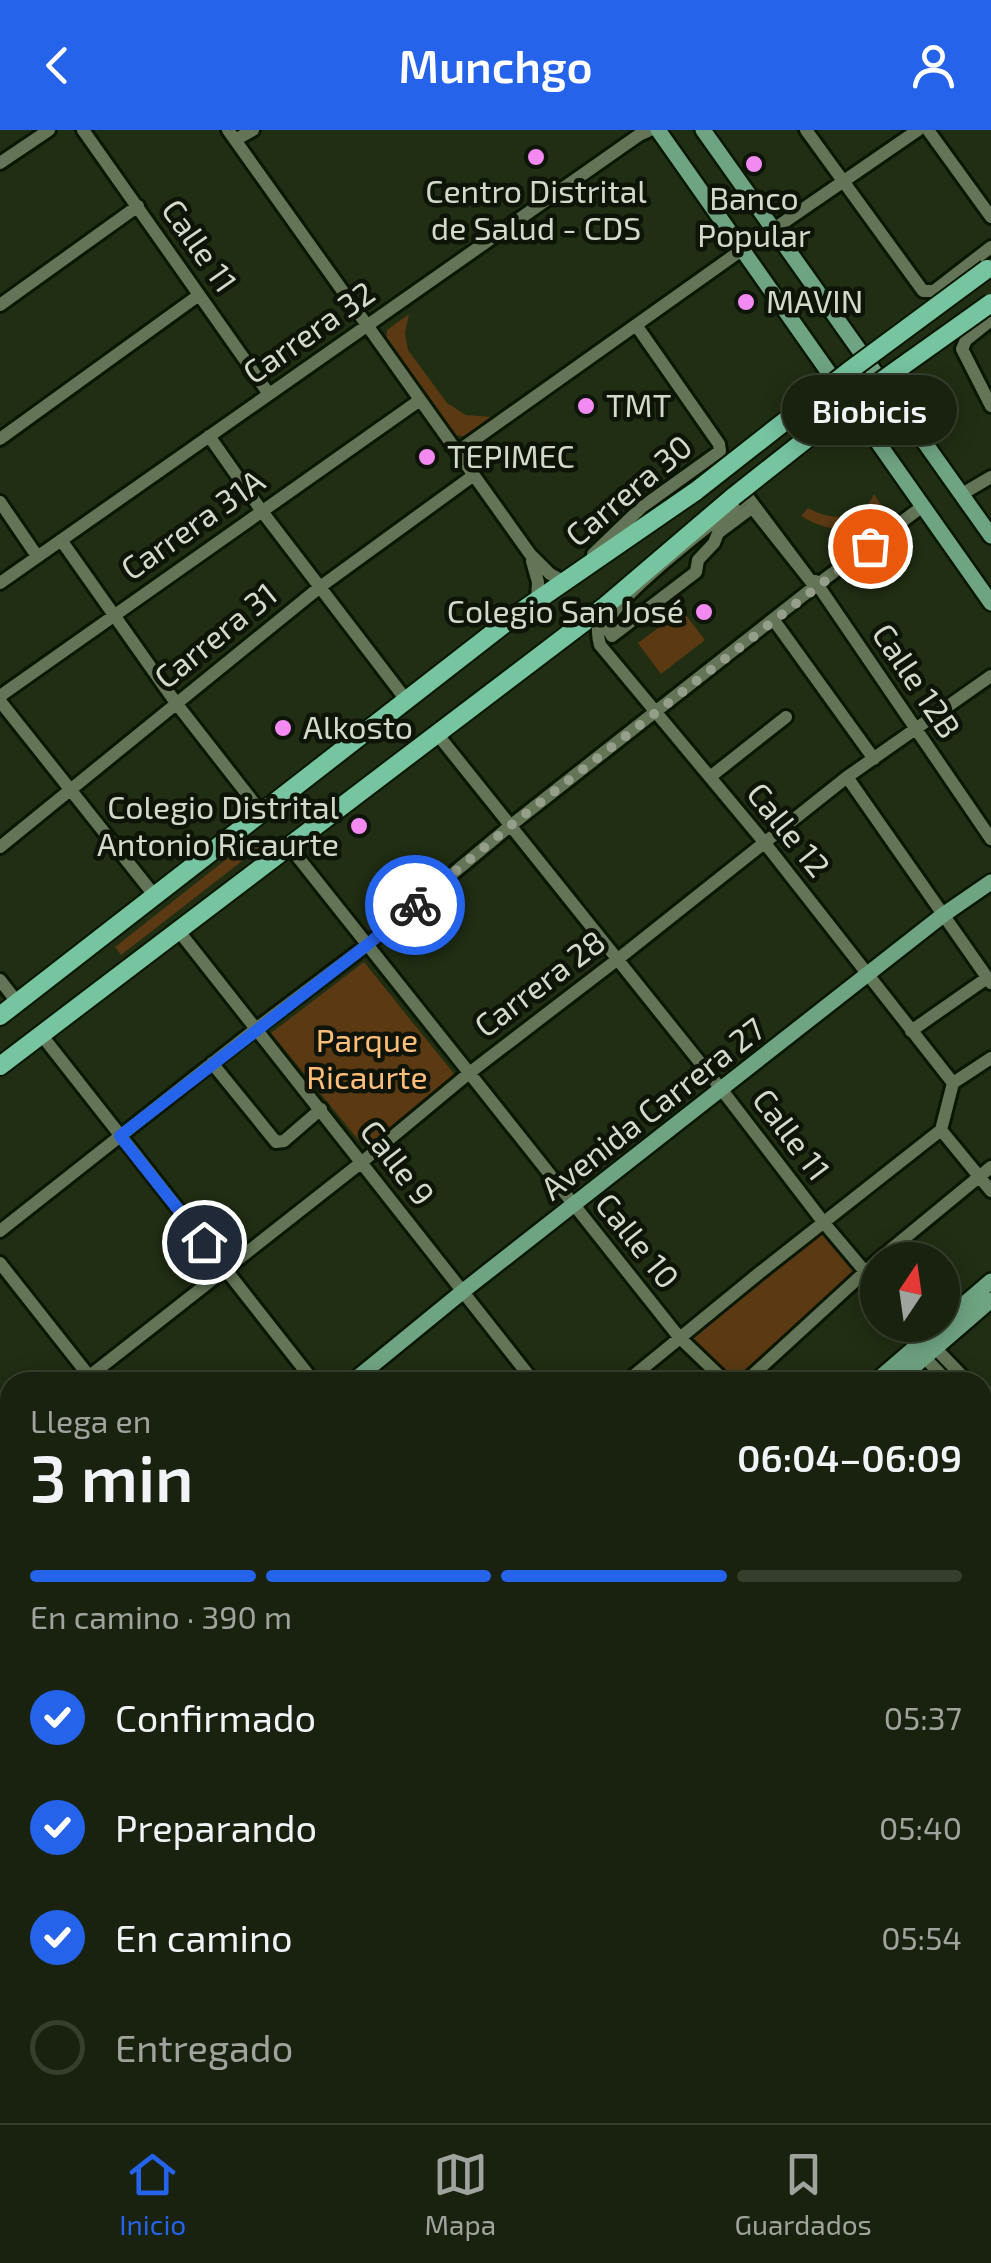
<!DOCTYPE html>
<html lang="es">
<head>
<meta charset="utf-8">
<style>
  body { margin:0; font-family:"Exo 2",sans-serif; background:#212a17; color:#f1f3f6; height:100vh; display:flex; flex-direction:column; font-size:38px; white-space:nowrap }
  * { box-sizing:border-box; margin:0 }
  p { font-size:32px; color:#9fa49e }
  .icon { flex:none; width:55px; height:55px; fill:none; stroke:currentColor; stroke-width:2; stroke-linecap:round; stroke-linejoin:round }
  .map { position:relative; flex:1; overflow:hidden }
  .panel { position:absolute; left:0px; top:1242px; width:992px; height:752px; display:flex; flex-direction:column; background:#18220e; border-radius:30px 30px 0 0; box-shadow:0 5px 25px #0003,0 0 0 2px #363f2e }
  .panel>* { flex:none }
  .needle { width:65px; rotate:13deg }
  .controls { position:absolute; left:860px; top:1112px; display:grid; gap:20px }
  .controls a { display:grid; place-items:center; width:100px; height:100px; border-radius:50%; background:#18220e; box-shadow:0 5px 25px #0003,0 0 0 2px #363f2e; font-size:50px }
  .pin { position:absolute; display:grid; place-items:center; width:85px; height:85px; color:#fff; margin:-42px; border:5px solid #fff; border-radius:50%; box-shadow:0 2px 10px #0007 }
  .courier { position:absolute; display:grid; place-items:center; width:100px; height:100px; margin:-50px; border:8px solid #2563eb; border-radius:50%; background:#fff; color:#222; box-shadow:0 2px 12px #0007 }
  .bubble { position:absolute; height:70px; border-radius:35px; background:#18220e; box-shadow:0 5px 25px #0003,0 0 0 2px #363f2e; font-size:32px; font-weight:600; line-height:70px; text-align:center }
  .summary em { font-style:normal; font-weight:600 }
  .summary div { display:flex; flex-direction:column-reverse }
  .summary { display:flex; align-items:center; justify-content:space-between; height:170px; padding:0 30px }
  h1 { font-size:65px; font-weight:600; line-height:75px }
  .bar { display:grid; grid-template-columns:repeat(4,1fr); gap:15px 10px; align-content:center; height:120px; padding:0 30px }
  .bar i { height:12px; border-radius:8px; background:#363f2e }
  .bar .active { background:#2563eb }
  .bar p { grid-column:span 4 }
  ol { padding:0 30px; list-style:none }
  li { display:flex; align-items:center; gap:30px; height:110px }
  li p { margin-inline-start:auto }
  li .icon { padding:10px; border-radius:50%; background:#2563eb; color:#fff; stroke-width:4 }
  li:last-child { color:#9fa49e }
  li i { width:55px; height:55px; border:5px solid #363f2e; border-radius:50% }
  header { display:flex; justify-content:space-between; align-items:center; height:130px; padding:0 30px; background:#2563eb; color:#fff; font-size:45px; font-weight:600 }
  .dock { display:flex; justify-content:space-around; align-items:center; height:140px; border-top:2px solid #363f2e; background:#18220e; font-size:28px; color:#9fa49e }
  .dock a { display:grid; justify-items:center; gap:5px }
  .dock .active { color:#2563eb }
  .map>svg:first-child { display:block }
  .green { fill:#5a3913 }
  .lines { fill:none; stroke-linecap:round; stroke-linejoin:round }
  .minor-casing { stroke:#091600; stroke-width:18 }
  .major-casing { stroke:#091600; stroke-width:20 }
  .highway-casing { stroke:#091600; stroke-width:22 }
  .minor { stroke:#647456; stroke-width:12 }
  .major { stroke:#6fa483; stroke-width:15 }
  .highway { stroke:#77c4a1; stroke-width:18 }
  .highway-bridge-casing { stroke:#091600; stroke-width:22; stroke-linecap:butt }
  .highway-bridge { stroke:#77c4a1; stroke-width:18 }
  .done { stroke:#949e8a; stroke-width:10; stroke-dasharray:0 18 }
  .route { stroke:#2563eb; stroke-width:12 }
  .poi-dot { fill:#f38af2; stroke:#0e1408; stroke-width:4 }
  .labels { text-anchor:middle; stroke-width:9; stroke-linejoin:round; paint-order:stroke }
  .poi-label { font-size:32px; fill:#d2dbca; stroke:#0e1408; text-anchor:start }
  .street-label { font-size:32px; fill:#d2dbca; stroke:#0e1408 }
  .park-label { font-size:32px; fill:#ffbd7a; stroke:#0e1408 }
</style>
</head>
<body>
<header><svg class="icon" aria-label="back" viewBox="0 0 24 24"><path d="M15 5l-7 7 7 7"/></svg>Munchgo<svg class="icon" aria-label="person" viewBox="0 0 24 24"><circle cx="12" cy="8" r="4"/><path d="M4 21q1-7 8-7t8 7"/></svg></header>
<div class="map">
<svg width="991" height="1993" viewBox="0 0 991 1993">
  <rect width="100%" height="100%" fill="#202e13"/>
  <path class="green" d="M 409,184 L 405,203 L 408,220 L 447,273 L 466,285 L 491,287 L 464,306 L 453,305 L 386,209 L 387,200 Z
    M 874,364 L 888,385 C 860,404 830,404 801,386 L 808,378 C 832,392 862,391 874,364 Z
    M 682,480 L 705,510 L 661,544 L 638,513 Z
    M 257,705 L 264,714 L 121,825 L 115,817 Z
    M 364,832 L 455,945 L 365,1018 L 271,903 Z
    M 823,1099 L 857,1140 L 737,1251 L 687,1207 Z
    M 7,1934 L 10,1936 L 10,1985 L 56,1985 L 48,1993 L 7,1993 L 0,1984 L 0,1940 Z
    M 753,1985 L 866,1985 L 874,1993 L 744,1993 Z"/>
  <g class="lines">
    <defs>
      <path id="minor" d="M 83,0 L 269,264
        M 228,0 L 530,424 L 550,444 L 563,451
        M 806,0 L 923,161 L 934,161 L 991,117
        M 928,0 L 991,87
        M 235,10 L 253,0
        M 0,33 L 49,0
        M 774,99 L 918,0
        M 0,175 L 138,76
        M 991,190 L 966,210 L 962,219 L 991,276
        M 209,306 L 261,380 L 407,571
        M 0,309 L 199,165
        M 457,322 L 743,119
        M 962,364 L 991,347
        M 747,366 L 813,454 L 755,381 L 750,379 L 718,403 L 714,413 L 698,430 L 696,442 L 612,506 C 609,500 606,499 608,492 C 617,466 721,386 747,366 Z
        M 0,372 L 37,426
        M 61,410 L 176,573 L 261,682
        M 593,424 L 642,377 L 720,321 L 719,314 L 636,195
        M 532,431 L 538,452 L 537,470
        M 815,451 L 991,709
        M 0,453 L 639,5 L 650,0
        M 604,477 C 598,490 596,501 600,515 L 764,712 L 953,953
        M 773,489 L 874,629
        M 0,566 L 420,270
        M 0,571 L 154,765
        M 438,605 L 722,960 L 824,1093 L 878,1157
        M 710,647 L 786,587
        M 847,647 L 991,853
        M 289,716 L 679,1207 L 726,1252
        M 0,717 L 320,457 L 474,345
        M 178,800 L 534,1252
        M 0,850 L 17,872
        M 911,901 L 987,848
        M 47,912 L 314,1252
        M 212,933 L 276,1012 L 284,1011 L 321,979
        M 941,1000 L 991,1061
        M 0,1101 L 257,898 L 367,815 L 510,696 L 814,457 L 923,376
        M 878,1130 L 991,1037
        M 0,1133 L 93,1251
        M 908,1195 L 941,1224 L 968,1252
        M 925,1228 L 948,1252
        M 82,1252 L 362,1032 L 468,944 L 618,829 L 847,647 L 991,546
        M 626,1252 L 758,1144 L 941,1000 L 953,953 L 991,928
        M 745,1252 L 878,1130
        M 982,1268 L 991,1278
        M 982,1289 L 991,1298
        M 0,1320 L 10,1311
        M 982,1429 L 991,1421
        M 982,1504 L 991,1512
        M 982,1567 L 991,1559
        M 0,1636 L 10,1648
        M 982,1716 L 991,1725
        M 0,1756 L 10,1748
        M 0,1844 L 10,1835
        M 982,1860 L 991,1869
        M 0,1865 L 10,1876
        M 982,1902 L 991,1895
        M 0,1932 L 10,1923
        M 216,1985 L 225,1993
        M 311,1985 L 318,1993
        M 586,1985 L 593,1993
        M 683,1985 L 690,1993
        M 973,1985 L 980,1993
        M 279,1993 L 282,1985
        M 541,1993 L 550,1985
        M 630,1993 L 639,1985
        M 732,1993 L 741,1985
        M 883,1993 L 891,1985"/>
      <path id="major" d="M 658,0 L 991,473
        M 703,0 L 991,406
        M 942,1193 L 991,1151
        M 352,1252 L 467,1158 L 943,785 L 991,752
        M 875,1252 L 941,1195
        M 896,1252 L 991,1170
        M 0,1426 L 10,1439
        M 0,1513 L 10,1525
        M 410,1985 L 418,1993
        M 481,1985 L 489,1993
        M 118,1993 L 126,1985"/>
      <path id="highway" d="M 0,886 L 516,485 L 696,361
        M 0,936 L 604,477 L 733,367"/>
    </defs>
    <use href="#minor" class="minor-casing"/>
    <use href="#major" class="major-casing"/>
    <use href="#highway" class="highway-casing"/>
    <use href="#minor" class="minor"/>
    <use href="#major" class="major"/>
    <use href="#highway" class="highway"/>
    <defs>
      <path id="highway-bridge" d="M 696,361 L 849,241 L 987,139
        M 733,367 L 866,262 L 991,173"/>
    </defs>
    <use href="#highway-bridge" class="highway-bridge-casing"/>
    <use href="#highway-bridge" class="highway-bridge"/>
  </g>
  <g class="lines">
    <path class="done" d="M 415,775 L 510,696 L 870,416"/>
    <path class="route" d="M 204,1112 L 120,1006 L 367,815 L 415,775"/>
  </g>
  <g class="poi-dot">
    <circle cx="536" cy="27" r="10"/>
    <circle cx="754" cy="34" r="10"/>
    <circle cx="746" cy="172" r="10"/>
    <circle cx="586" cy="276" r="10"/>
    <circle cx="427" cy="327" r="10"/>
    <circle cx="704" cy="482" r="10"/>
    <circle cx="283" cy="598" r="10"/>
    <circle cx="359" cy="696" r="10"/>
  </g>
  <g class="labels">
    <g class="poi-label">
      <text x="536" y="73" text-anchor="middle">Centro Distrital<tspan x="536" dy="37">de Salud - CDS</tspan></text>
      <text x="754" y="80" text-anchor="middle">Banco<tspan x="754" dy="37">Popular</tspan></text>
      <text x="766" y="183">MAVIN</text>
      <text x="606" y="287">TMT</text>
      <text x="447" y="338">TEPIMEC</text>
      <text x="684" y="493" text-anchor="end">Colegio San José</text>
      <text x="303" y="609">Alkosto</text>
      <text x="339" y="689" text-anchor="end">Colegio Distrital<tspan x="339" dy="37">Antonio Ricaurte</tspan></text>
    </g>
    <g class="street-label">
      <text transform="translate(199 116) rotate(55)" y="11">Calle 11</text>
      <text transform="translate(309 203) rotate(-35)" y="11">Carrera 32</text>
      <text transform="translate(629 361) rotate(-40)" y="11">Carrera 30</text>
      <text transform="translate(193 395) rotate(-35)" y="11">Carrera 31A</text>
      <text transform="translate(216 506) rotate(-39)" y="11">Carrera 31</text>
      <text transform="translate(916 551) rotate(56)" y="11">Calle 12B</text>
      <text transform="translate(788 700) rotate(51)" y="11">Calle 12</text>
      <text transform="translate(540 854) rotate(-37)" y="11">Carrera 28</text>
      <text transform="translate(653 979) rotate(-38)" y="11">Avenida Carrera 27</text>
      <text transform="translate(791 1005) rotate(53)" y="11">Calle 11</text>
      <text transform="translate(397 1033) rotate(52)" y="11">Calle 9</text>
      <text transform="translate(637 1111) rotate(51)" y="11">Calle 10</text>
    </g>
    <g class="park-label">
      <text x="367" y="922">Parque<tspan x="367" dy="37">Ricaurte</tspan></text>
    </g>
  </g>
</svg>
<div class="controls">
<a><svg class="needle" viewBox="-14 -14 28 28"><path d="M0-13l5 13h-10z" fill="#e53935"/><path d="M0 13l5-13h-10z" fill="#9fa49e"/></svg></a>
</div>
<div class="pin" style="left:870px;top:416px;background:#ea580c"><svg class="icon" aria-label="bag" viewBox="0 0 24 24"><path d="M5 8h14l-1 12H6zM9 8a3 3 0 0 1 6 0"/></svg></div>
<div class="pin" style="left:204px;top:1112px;background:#1f2937"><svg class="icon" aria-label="home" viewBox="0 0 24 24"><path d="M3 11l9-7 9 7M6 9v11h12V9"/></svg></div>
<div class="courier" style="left:415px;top:775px"><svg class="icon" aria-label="bike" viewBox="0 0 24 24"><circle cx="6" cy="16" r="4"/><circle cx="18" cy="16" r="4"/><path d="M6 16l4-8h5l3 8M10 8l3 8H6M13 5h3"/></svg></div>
<div class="bubble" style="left:782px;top:245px;width:175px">Biobicis</div>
<section class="panel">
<div class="summary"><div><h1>3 min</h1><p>Llega en</p></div><em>06:04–06:09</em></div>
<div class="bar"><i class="active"></i><i class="active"></i><i class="active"></i><i></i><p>En camino · 390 m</p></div>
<ol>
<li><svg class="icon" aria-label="check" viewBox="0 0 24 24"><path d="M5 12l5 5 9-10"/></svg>Confirmado<p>05:37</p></li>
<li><svg class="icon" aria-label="check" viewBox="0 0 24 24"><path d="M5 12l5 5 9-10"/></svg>Preparando<p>05:40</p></li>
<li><svg class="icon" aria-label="check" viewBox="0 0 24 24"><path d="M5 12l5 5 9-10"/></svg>En camino<p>05:54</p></li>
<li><i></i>Entregado</li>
</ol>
</section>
</div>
<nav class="dock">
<a class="active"><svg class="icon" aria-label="home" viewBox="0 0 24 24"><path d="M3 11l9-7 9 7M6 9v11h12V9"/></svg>Inicio</a>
<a><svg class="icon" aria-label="map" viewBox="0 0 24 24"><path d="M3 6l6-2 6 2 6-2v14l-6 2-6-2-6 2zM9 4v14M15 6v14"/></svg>Mapa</a>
<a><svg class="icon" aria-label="saved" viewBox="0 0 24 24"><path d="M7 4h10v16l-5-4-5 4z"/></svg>Guardados</a>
</nav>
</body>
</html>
